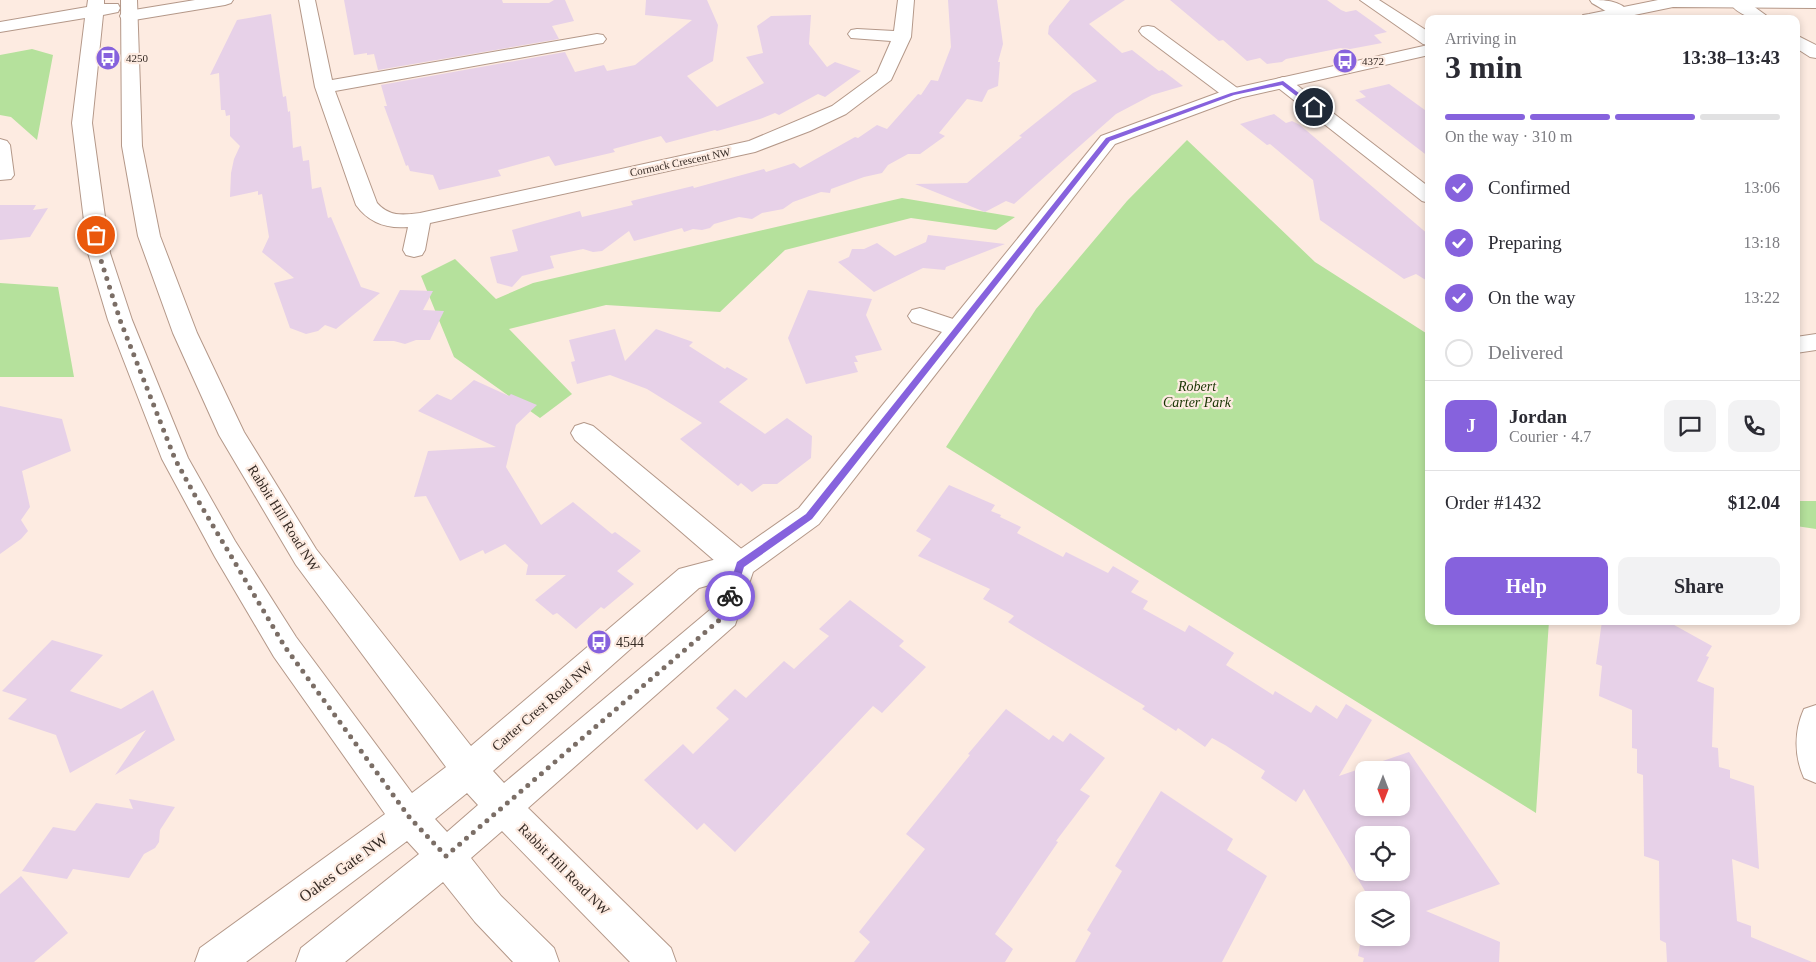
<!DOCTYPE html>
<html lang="en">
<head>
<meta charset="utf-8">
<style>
  body { margin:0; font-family:"Times New Roman",serif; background:#f2f2f3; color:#2b2b33; height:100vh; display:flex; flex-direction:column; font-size:19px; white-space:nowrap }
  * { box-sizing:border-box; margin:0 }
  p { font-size:16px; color:#7c7c81 }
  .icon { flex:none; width:28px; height:28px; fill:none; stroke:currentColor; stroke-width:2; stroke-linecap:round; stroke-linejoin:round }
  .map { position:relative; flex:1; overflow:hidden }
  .panel { position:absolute; left:1425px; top:15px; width:375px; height:610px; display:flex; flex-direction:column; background:#fff; border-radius:10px; box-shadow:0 2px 8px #0003 }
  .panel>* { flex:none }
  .needle { width:32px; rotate:180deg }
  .buttons { position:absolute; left:1355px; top:761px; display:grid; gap:10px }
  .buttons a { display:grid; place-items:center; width:55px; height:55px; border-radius:10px; background:#fff; box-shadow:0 2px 8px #0003; font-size:25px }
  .pin { position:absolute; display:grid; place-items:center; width:42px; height:42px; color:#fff; margin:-21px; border:2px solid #fff; border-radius:50%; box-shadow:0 1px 5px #0007 }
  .courier { position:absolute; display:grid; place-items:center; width:50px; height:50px; margin:-25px; border:4px solid #8662dd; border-radius:50%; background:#fff; color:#222; box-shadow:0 1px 6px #0007 }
  .summary em { font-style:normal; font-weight:600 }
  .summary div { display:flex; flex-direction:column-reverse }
  .summary { display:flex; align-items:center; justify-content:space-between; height:85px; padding:0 20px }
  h1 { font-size:32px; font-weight:600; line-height:38px }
  .bar { display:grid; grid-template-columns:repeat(4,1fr); gap:8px 5px; align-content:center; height:60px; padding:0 20px }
  .bar i { height:6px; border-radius:4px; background:#e1e1e2 }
  .bar .current { background:#8662dd }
  .bar p { grid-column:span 4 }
  .line { display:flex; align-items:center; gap:12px; padding:0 20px; border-top:1px solid #e1e1e2 }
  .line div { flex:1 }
  .round { display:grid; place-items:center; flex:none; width:52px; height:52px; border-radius:10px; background:#f2f2f3 }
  ol { padding:0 20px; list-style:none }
  li { display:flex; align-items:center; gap:15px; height:55px }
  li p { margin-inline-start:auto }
  li .icon { padding:5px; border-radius:50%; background:#8662dd; color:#fff; stroke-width:4 }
  li:last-child { color:#7c7c81 }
  li i { width:28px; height:28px; border:2px solid #e1e1e2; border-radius:50% }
  .primary-button { display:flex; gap:10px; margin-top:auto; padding:10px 20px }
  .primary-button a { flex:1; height:58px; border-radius:10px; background:#8662dd; color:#fff; font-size:20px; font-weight:600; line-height:58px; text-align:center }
  .primary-button a+a { background:#f2f2f3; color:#2b2b33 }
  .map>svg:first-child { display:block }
  .green { fill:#b5e19c }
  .building { fill:#e7d1e8; fill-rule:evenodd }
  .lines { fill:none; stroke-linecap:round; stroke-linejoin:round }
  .street-casing { stroke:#b49889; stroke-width:2 }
  .secondary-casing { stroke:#b49889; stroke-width:2 }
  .street { fill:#fff; fill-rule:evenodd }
  .secondary { fill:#fff; fill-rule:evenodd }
  .route { fill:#8662dd }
  .done { stroke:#7b6e66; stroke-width:5; stroke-dasharray:0 9 }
  .labels { text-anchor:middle; stroke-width:4.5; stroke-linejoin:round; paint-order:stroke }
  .far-poi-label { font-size:11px; fill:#352a24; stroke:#fdebe1; text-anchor:start }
  .far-street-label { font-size:11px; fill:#352a24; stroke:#fdebe1 }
  .park-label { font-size:14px; font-style:italic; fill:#173300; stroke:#fdebe1 }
  .street-label { font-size:14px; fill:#352a24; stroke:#fdebe1 }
  .poi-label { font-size:14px; fill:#352a24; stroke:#fdebe1; text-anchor:start }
  .near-street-label { font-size:16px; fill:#352a24; stroke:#fdebe1 }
</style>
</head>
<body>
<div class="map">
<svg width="1816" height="962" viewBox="0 0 1816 962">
  <rect width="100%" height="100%" fill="#fdebe1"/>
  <path class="green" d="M 32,49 L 53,55 L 37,140 L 11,117 L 0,115 L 0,55 Z
    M 1187,140 L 1315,262 L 1429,335 L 1429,621 L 1549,621 L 1536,813 L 946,447 L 1036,309 L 1127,201 Z
    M 902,198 L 1015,217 L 996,230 L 911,218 L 785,250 L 720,312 L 606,305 L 509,329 L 572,394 L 540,418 L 454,357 L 421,276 L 455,259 L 496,299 L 533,283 Z
    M 0,283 L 58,287 L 74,377 L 0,377 Z
    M 1796,501 L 1816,501 L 1816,529 L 1796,526 Z"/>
  <path class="building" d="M 344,0 L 502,0 L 503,3 L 549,3 L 554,0 L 565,0 L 574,21 L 552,26 L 559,39 L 378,70 L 374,54 L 367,55 L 367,53 L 354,55 Z
    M 646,0 L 707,0 L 718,25 L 713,61 L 687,76 L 717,107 L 764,83 L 746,57 L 763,53 L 757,26 L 771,16 L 811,15 L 809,44 L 827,67 L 835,62 L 861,71 L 825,97 L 818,94 L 779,115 L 775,113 L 760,119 L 717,131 L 715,130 L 666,143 L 661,136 L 613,149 L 615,152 L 555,166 L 549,156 L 498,170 L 501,176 L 439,190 L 433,175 L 410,171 L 408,165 L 406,166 L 384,106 L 387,106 L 381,85 L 565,52 L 575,72 L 604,65 L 607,71 L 635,65 L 692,20 L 645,15 Z
    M 948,0 L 997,0 L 1003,44 L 998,62 L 1000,62 L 998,86 L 988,90 L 982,102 L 967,99 L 939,133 L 945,136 L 920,154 L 908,154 L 888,165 L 882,173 L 864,177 L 831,189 L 830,193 L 821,192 L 793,202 L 783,209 L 762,213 L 752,219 L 739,217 L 714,224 L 710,228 L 702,230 L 693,229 L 684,232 L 682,228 L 634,241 L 629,231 L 602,251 L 593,252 L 583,249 L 550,256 L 554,268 L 522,276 L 512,287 L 497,283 L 490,257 L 518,251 L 512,230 L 580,211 L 582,217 L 633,205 L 631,201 L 693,186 L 694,188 L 764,169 L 766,172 L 794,163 L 800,168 L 855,137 L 858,138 L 877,125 L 887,129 L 918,94 L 921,95 L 931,80 L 938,81 L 951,47 Z
    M 1070,0 L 1125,0 L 1089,24 L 1122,53 L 1132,50 L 1159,71 L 1162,70 L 1183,86 L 1152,95 L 1116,114 L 1014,204 L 1006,201 L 985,212 L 915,184 L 967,183 L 1022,137 L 1019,136 L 1073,93 L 1097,81 L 1048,34 L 1049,26 Z
    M 1170,0 L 1327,0 L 1341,10 L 1346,12 L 1356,10 L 1387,32 L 1374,35 L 1382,43 L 1345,50 L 1341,48 L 1286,59 L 1282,62 L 1267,64 L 1260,58 L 1247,61 L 1223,40 L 1219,41 Z
    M 271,14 L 283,97 L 286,96 L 288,112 L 290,111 L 293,148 L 301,146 L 303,161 L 309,160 L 312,189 L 321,187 L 328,218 L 331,217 L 361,287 L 380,293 L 336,329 L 325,325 L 318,331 L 306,334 L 290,328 L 274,283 L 294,278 L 262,252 L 269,237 L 262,194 L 258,195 L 258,191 L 230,197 L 231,173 L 234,159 L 240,146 L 230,136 L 230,115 L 226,116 L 225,110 L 221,110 L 219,73 L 210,75 L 237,20 Z
    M 1389,84 L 1429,113 L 1429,157 L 1355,100 L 1366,97 L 1359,91 Z
    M 1274,114 L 1286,123 L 1292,121 L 1300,125 L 1429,235 L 1429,282 L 1416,274 L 1404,279 L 1320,220 L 1313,180 L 1270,144 L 1267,145 L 1240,124 Z
    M 0,205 L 36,205 L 33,210 L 48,208 L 30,237 L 0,240 Z
    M 928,235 L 1005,244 L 946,267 L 945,270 L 923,268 L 874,292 L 838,262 L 849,257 L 852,249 L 864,249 L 877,243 L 895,256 L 926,242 Z
    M 400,290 L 433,291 L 423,310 L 444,311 L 430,340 L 416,340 L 405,344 L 394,341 L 373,341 Z
    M 808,290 L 872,299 L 866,315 L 882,350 L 855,356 L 858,362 L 854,362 L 858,372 L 806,384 L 788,338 Z
    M 615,329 L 625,361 L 656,329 L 693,342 L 689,346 L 725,369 L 727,367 L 748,379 L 719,402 L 765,434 L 787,418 L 812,436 L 811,458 L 777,484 L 763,484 L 752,492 L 741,483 L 738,486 L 680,439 L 702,423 L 647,389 L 610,375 L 577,384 L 571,362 L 575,361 L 569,340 Z
    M 474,380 L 509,396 L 511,394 L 537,405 L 516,425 L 506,467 L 541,525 L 573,502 L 612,534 L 615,532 L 641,551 L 617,571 L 634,584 L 604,609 L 601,607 L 576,629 L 557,613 L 553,615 L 535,600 L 566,575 L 526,575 L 528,565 L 505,544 L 485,554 L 483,550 L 460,561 L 426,496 L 414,497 L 428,451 L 496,447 L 418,411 L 437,394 L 451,400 Z
    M 0,406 L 62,419 L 71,451 L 22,471 L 30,507 L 21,520 L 28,531 L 21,539 L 0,554 Z
    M 949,485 L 995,505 L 991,511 L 1001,515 L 1000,517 L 1021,527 L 1017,533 L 1063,557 L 1066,552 L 1108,573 L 1113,566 L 1139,581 L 1131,592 L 1148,601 L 1143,609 L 1185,632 L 1189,625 L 1234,653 L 1226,665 L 1273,695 L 1275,691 L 1311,713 L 1316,705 L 1337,719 L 1346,704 L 1372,720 L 1339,776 L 1409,752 L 1500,884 L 1426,911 L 1500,942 L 1499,962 L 1363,962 L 1364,958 L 1358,956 L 1364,922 L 1364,938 L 1401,938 L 1401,900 L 1367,900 L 1368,896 L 1304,789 L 1296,802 L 1261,778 L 1265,771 L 1225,745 L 1212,738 L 1205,747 L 1178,728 L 1176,731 L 1142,709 L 1145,706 L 1008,622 L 1014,616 L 983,599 L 990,589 L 918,556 L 931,539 L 916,531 ZM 1364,770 L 1401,770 L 1401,808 L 1364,808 ZM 1364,835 L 1401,835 L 1401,872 L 1364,872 Z
    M 850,600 L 904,641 L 899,646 L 926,667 L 882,713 L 873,706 L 735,852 L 704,823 L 697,830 L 644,780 L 683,744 L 693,754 L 729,719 L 716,708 L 735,689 L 746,698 L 784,661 L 794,669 L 829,636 L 819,629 Z
    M 1602,621 L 1667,621 L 1712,646 L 1706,656 L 1709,657 L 1697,681 L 1714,688 L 1712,747 L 1718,748 L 1719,767 L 1730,770 L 1730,778 L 1754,786 L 1759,869 L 1732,859 L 1737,921 L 1751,926 L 1751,937 L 1812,962 L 1667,962 L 1666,943 L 1660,940 L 1659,861 L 1644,856 L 1643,775 L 1637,773 L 1637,749 L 1632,748 L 1632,710 L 1599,696 L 1602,666 L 1596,664 Z
    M 52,640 L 103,655 L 70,691 L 121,709 L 153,690 L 175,740 L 115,775 L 146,730 L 70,773 L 56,735 L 8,719 L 27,699 L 2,691 Z
    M 1006,709 L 1049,740 L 1053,735 L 1063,742 L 1070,733 L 1105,758 L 1080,790 L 1090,796 L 1056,841 L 1058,842 L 995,934 L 1013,949 L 1005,962 L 854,962 L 870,942 L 859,932 L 925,849 L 906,834 L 970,755 L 968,754 Z
    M 1161,791 L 1233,839 L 1227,850 L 1267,876 L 1222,962 L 1075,962 L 1091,933 L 1087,930 L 1122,871 L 1115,866 Z
    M 129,799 L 175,807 L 160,830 L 159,842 L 155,848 L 144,854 L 129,878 L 73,869 L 67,879 L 22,871 L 53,827 L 75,831 L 96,803 L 133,809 Z
    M 21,876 L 68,933 L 34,962 L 0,962 L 0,894 Z"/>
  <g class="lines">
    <defs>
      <path id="street" d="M 195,0 L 233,0 L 231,3 L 225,5 L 128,21 L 122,20 L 120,16 L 122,12 L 128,11 Z
        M 299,0 L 315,0 L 332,80 L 597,34 L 603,35 L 606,39 L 603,43 L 597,44 L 335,91 L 377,203 C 389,217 403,215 420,213 L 749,141 L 832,106 L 877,73 L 891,41 L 851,38 L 848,34 L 851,30 L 857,29 L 894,31 L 898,0 L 914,0 L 911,37 L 891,80 L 846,114 L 810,131 L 755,152 L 430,223 L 425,250 L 422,255 L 414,257 L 406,255 L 403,250 L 408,227 C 387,229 369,223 356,205 L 315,87 Z
        M 1590,0 C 1604,0 1620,0 1629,12 L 1627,16 C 1615,19 1603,9 1592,3 Z
        M 1730,0 L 1745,0 L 1771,19 C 1755,19 1739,17 1729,2 Z
        M 1148,26 L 1154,27 L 1240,90 L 1242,94 L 1240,98 L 1233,100 L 1226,98 L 1142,35 L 1139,31 L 1142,27 Z
        M 1796,35 L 1816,45 L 1816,58 L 1810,57 L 1796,48 Z
        M 1283,77 L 1289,79 L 1429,187 L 1429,203 L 1422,201 L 1277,87 L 1274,83 L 1277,79 Z
        M 0,139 L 7,141 L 10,145 L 14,175 L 11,179 L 0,180 Z
        M 920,308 L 965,323 L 969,329 L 965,335 L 957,337 L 912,322 L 908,316 L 912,310 Z
        M 1816,334 L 1816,350 L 1796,353 L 1796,337 Z
        M 584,423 L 593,426 L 750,556 L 755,565 L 750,574 L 740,577 L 730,574 L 575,440 L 571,433 L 575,426 Z
        M 1816,705 L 1816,783 L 1804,778 C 1794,756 1794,731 1804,709 Z"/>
      <path id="secondary" d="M 88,0 L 104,0 L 104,4 L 118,4 L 120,8 L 118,12 L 103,15 L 92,123 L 110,253 L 132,320 L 188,458 L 235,541 L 296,637 L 412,793 L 446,767 L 296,565 L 219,435 L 173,333 L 138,236 L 122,146 L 121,0 L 137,0 L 142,146 L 160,236 L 197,333 L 244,432 L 316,549 L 471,746 L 679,569 L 732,555 L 799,508 L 1101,136 L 1226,90 L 1428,45 L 1423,44 L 1360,0 L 1379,0 L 1429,32 L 1429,55 L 1239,98 L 1115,144 L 819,524 L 753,572 L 735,625 L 528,808 L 671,948 L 676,962 L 630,962 L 502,831 L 471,858 L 501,896 L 554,948 L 559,962 L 513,962 L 475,922 L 443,882 L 345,962 L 296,962 L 301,948 L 419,854 L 407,841 L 246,962 L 195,962 L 200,948 L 385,814 L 274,657 L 215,557 L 162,459 L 108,320 L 88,253 L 72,123 L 85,18 L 0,32 L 0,22 L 87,7 ZM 720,582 L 711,609 L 504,783 L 493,771 L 699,588 ZM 467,793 L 478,805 L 447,832 L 435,819 Z
        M 1658,0 L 1816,0 L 1816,8 L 1673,7 L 1615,19 L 1581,19 L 1583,15 L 1589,14 Z"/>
    </defs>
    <use href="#street" class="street-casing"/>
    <use href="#secondary" class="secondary-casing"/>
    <use href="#street" class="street"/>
    <use href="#secondary" class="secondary"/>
  </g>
  <path class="route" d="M 1283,81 L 1316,106 L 1316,108 L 1312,108 L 1282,85 L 1234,95 L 1110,141 L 812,519 L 744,567 L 734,599 L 727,599 L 726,596 L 737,562 L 806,514 L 1106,138 L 1231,93 Z"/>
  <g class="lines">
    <path class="done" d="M 96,235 L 99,254 L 120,320 L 175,459 L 193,492 L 285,647 L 410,818 L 446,856 L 724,616 L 730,596"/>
  </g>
  <defs>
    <symbol id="bus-disc" viewBox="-11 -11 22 22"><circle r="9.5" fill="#8662dd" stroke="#fdebe1"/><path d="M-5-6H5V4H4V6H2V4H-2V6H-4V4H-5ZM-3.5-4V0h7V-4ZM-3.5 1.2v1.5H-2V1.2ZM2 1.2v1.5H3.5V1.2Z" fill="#fff"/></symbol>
  </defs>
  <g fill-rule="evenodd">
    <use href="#bus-disc" x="94" y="44" width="28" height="28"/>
    <use href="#bus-disc" x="1331" y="47" width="28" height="28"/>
    <use href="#bus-disc" x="585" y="628" width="28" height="28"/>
  </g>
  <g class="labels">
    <g class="far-poi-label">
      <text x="126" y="62">4250</text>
      <text x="1362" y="65">4372</text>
    </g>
    <g class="far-street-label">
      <text transform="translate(680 162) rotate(-12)" y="4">Cormack Crescent NW</text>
    </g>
    <g class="park-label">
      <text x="1197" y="391">Robert<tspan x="1197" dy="16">Carter Park</tspan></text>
    </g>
    <g class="street-label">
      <text transform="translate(284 518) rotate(58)" y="5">Rabbit Hill Road NW</text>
      <text transform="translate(542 706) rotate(-41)" y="5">Carter Crest Road NW</text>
      <text transform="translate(564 869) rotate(45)" y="5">Rabbit Hill Road NW</text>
    </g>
    <g class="poi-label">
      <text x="616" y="647">4544</text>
    </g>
    <g class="near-street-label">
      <text transform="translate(343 867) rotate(-36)" y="6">Oakes Gate NW</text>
    </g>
  </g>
</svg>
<div class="buttons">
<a><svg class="needle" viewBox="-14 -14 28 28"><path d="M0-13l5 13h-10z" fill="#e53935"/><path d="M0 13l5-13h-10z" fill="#7c7c81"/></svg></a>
<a><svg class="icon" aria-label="locate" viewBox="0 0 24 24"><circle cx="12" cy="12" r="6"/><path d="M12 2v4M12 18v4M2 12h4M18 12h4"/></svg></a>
<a><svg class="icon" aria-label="layers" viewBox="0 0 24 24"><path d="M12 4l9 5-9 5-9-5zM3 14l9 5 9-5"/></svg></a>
</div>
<div class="pin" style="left:96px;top:235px;background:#ea580c"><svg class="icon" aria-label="bag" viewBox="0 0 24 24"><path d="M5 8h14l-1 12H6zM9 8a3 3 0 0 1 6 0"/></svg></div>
<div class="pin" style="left:1314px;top:107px;background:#1f2937"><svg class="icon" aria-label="home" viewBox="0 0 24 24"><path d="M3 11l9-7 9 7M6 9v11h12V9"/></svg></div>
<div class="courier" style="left:730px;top:596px"><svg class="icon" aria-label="bike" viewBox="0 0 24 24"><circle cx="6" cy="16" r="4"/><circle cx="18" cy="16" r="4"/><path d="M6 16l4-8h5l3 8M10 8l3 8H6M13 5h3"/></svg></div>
<section class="panel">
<div class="summary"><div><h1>3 min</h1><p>Arriving in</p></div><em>13:38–13:43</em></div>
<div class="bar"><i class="current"></i><i class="current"></i><i class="current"></i><i></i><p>On the way · 310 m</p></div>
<ol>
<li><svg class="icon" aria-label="check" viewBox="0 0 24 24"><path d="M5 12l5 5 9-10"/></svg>Confirmed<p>13:06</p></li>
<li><svg class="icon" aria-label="check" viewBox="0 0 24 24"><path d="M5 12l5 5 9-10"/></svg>Preparing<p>13:18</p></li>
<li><svg class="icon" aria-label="check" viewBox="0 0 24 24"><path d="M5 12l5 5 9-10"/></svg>On the way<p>13:22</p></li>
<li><i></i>Delivered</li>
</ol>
<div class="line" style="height:90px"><b class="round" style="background:#8662dd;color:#fff">J</b><div><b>Jordan</b><p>Courier · 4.7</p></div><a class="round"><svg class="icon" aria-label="chat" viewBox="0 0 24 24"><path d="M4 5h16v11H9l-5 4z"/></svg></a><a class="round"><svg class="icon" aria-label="phone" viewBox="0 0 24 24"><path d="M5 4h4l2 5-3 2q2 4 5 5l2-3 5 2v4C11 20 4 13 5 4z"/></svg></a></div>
<div class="line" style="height:65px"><div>Order #1432</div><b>$12.04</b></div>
<div class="primary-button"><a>Help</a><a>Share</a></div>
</section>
</div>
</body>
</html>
